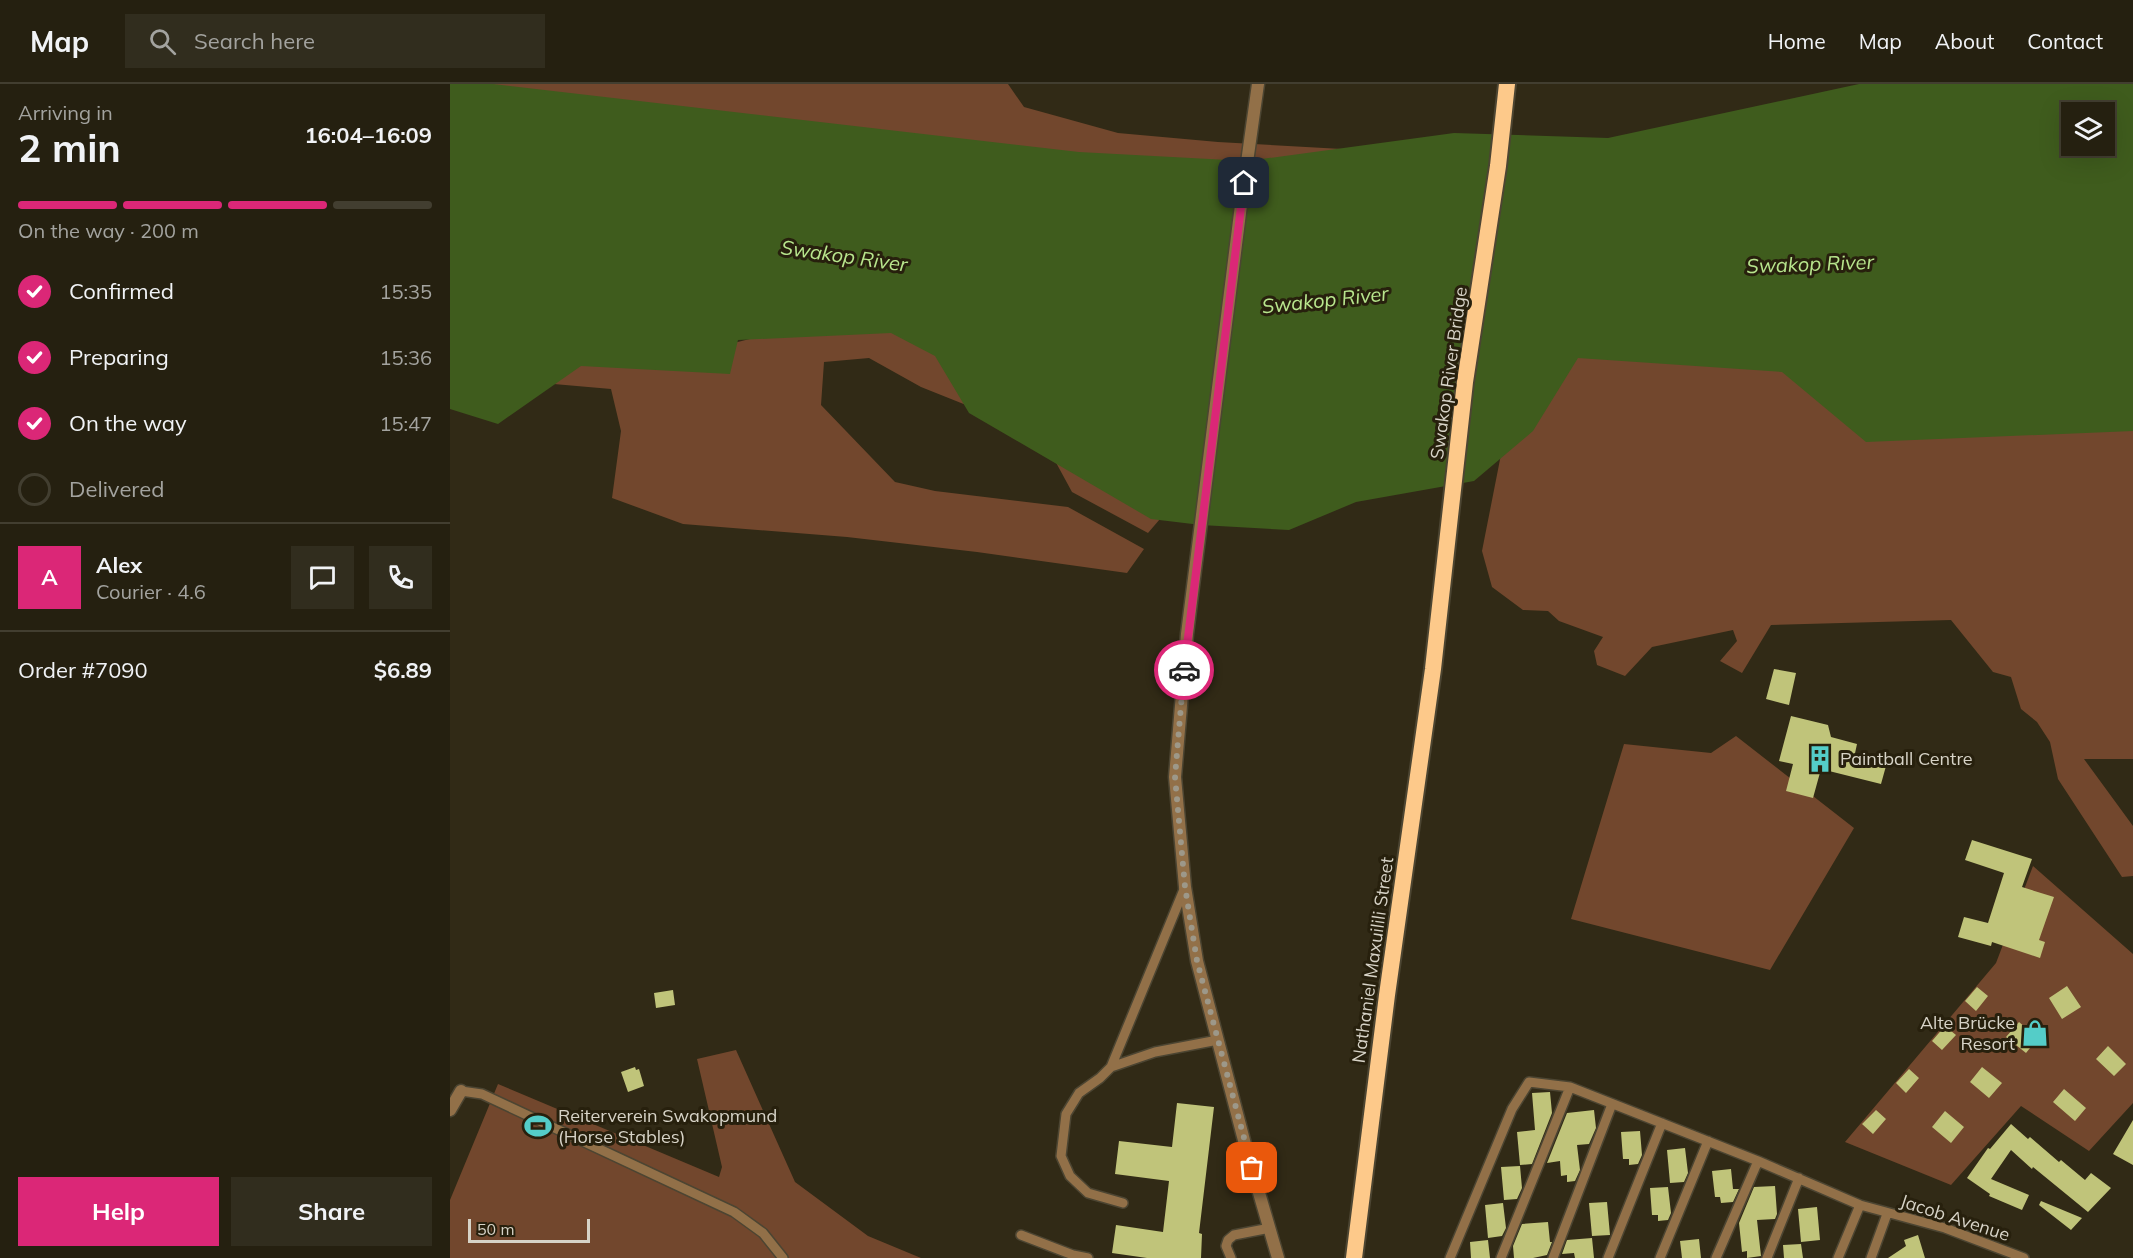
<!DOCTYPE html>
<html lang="en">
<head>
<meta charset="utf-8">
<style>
  body { margin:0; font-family:Mulish,sans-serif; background:#312d1e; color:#f1f3f6; height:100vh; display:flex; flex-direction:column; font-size:22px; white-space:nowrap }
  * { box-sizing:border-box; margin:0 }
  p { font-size:20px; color:#a3a39f }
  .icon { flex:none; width:33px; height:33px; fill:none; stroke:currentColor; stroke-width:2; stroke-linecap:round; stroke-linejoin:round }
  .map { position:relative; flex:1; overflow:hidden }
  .details { display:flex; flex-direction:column; background:#252010; width:450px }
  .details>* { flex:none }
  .tools { position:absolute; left:1611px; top:18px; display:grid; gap:12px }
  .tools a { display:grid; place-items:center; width:54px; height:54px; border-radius:0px; background:#252010; box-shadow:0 6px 24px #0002,0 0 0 2px #423e30; font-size:30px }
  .scale { position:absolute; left:18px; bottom:15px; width:122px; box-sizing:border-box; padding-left:6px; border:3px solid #d7d3c7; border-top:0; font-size:16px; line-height:21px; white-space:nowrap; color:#d7d3c7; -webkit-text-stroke:4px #27200d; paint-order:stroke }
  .pin { position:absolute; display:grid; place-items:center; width:51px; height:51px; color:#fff; margin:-26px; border-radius:12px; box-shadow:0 3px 9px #0006 }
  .courier { position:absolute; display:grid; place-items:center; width:60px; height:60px; margin:-30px; border:4px solid #db2777; border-radius:50%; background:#fff; color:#222; box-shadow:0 2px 8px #0007 }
  .head em { font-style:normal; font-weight:700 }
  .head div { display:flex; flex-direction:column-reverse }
  .head { display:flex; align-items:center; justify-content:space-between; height:102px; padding:0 18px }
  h1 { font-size:39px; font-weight:700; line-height:45px }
  .bar { display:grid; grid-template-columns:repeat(4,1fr); gap:9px 6px; align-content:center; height:72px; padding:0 18px }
  .bar i { height:8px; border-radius:4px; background:#423e30 }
  .bar .active { background:#db2777 }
  .bar p { grid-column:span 4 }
  .line { display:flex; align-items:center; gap:15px; padding:0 18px; border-top:2px solid #423e30 }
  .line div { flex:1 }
  .round { display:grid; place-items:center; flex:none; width:63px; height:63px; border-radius:0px; background:#312d1e }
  ol { padding:0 18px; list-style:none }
  li { display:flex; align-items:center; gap:18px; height:66px }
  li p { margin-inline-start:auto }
  li .icon { padding:6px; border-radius:50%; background:#db2777; color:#fff; stroke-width:4 }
  li:last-child { color:#a3a39f }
  li i { width:33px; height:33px; border:3px solid #423e30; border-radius:50% }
  .button { display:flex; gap:12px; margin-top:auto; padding:12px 18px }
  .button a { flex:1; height:69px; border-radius:0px; background:#db2777; color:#fff; font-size:24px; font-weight:700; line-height:69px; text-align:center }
  .button a+a { background:#312d1e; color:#f1f3f6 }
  header { display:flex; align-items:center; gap:36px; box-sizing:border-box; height:84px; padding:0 30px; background:#252010; border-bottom:2px solid #423e30 }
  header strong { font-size:28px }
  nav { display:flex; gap:33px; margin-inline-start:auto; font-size:21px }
  .search { width:420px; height:54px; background:#312d1e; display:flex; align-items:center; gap:15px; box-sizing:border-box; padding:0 21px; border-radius:0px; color:#a3a39f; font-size:22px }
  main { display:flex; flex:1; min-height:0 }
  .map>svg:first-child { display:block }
  .green { fill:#72472d; fill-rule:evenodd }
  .water { fill:#3f5c1d; fill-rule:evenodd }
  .building { fill:#c0c47a }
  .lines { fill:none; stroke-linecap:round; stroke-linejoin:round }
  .service-casing { stroke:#4c4532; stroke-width:12 }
  .minor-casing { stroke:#4c4532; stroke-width:15 }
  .trunk-casing { stroke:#4c4532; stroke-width:20 }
  .service { stroke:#927048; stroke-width:9 }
  .minor { stroke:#927048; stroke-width:12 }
  .trunk { stroke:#fdc98a; stroke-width:16 }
  .done { stroke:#9d9889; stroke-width:6; stroke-dasharray:0 10.8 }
  .route { stroke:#db2777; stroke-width:8 }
  .labels { text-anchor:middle; stroke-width:6; stroke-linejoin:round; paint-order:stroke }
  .street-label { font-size:18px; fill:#d7d3c7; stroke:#27200d }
  .poi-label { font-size:18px; fill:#d7d3c7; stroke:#27200d; text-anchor:start }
  .water-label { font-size:20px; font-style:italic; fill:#b8e68d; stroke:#27200d }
</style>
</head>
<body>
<header>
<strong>Map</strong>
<div class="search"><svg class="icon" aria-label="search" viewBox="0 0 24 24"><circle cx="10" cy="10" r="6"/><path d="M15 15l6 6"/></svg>Search here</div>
<nav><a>Home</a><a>Map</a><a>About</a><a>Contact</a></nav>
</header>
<main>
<section class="details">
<div class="head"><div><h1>2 min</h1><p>Arriving in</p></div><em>16:04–16:09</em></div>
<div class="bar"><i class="active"></i><i class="active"></i><i class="active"></i><i></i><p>On the way · 200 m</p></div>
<ol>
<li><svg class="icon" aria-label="check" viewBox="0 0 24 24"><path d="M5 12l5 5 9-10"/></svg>Confirmed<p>15:35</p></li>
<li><svg class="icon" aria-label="check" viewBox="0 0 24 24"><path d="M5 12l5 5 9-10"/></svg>Preparing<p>15:36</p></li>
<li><svg class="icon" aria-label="check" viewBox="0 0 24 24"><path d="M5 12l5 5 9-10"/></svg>On the way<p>15:47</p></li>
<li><i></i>Delivered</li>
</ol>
<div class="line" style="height:108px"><b class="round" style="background:#db2777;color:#fff">A</b><div><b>Alex</b><p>Courier · 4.6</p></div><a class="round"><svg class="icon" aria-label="chat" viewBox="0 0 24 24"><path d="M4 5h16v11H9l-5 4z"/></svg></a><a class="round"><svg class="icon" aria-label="phone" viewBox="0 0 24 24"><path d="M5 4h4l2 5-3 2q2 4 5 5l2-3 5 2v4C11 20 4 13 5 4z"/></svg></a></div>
<div class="line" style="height:78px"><div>Order #7090</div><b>$6.89</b></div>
<div class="button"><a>Help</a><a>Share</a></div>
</section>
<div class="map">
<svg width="1683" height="1174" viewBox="0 0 1683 1174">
  <rect width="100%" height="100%" fill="#312a16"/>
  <path class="green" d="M 0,0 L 558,0 L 574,23 L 668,49 L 768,58 L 946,68 L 1148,75 L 1683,0 L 1683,675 L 1634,675 L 1683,742 L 1683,792 L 1672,793 L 1608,695 L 1600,658 L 1587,638 L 1571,625 L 1561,593 L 1543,588 L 1501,536 L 1321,541 L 1292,589 L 1270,577 L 1287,557 L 1283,546 L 1202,563 L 1175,592 L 1147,581 L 1144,567 L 1153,553 L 1109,537 L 1098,527 L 1073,526 L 1042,503 L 1032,467 L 1068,284 L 728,414 L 698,449 L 622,408 L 591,351 L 471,303 L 419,274 L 374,278 L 371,321 L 445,398 L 485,407 L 618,423 L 694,465 L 677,489 L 527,468 L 397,453 L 233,440 L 162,414 L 171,347 L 161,305 L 22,293 L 0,265 L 253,267 L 396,230 ZM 1622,28 L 1654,28 L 1654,62 L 1622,62 Z
    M 1286,652 L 1404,744 L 1320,886 L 1121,835 L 1174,660 L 1261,669 Z
    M 1583,782 L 1683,870 L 1683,1019 L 1639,1067 L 1571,1022 L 1501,1101 L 1395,1058 L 1546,879 Z
    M 286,966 L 345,1098 L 418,1152 L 471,1174 L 0,1174 L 0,1116 L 48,1000 L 269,1093 L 272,1083 L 247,975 Z"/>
  <path class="water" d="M 0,0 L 43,0 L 629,68 L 797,77 L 1004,49 L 1158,54 L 1409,0 L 1683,0 L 1683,347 L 1416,358 L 1332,288 L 1128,274 L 1083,347 L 1024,397 L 906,418 L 839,446 L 751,441 L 701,435 L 519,329 L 485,272 L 441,249 L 288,256 L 280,290 L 131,282 L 48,340 L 0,325 ZM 1622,28 L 1654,28 L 1654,62 L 1622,62 Z"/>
  <path class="building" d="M 1324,585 L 1346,589 L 1339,621 L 1316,615 Z
    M 1341,632 L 1378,641 L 1381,653 L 1407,660 L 1404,674 L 1436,682 L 1431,700 L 1371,685 L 1363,714 L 1336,707 L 1343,680 L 1329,677 Z
    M 1522,756 L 1582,775 L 1572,803 L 1604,813 L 1589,856 L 1595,858 L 1590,874 L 1542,858 L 1541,862 L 1508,853 L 1514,833 L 1538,839 L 1554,789 L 1515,776 Z
    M 1617,902 L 1631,923 L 1612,935 L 1599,914 Z
    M 1527,903 L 1538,912 L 1526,927 L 1515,917 Z
    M 223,906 L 225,921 L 206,924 L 204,909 Z
    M 1569,938 L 1588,954 L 1576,969 L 1556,953 Z
    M 1495,942 L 1506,951 L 1492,966 L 1482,957 Z
    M 1658,962 L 1676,980 L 1664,992 L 1646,975 Z
    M 185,983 L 186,986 L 189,985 L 194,1002 L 178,1008 L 171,988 Z
    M 1532,983 L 1552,999 L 1539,1014 L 1520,998 Z
    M 1459,985 L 1469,994 L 1456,1009 L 1446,999 Z
    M 1614,1005 L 1636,1024 L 1625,1037 L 1603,1018 Z
    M 1100,1008 L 1102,1029 L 1082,1080 L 1070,1081 L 1067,1048 L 1085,1046 L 1082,1009 Z
    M 727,1019 L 764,1023 L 749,1149 L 752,1150 L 751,1174 L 697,1174 L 662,1169 L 666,1141 L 713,1148 L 719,1097 L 665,1090 L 669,1057 L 722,1063 Z
    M 1144,1026 L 1146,1044 L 1139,1060 L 1127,1061 L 1130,1086 L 1125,1097 L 1117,1098 L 1117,1091 L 1111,1092 L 1110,1077 L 1097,1079 L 1117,1029 Z
    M 1426,1026 L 1436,1035 L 1423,1050 L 1412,1040 Z
    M 1495,1027 L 1514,1043 L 1501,1059 L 1482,1043 Z
    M 1683,1036 L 1683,1081 L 1663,1070 Z
    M 1561,1040 L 1578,1055 L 1580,1053 L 1609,1078 L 1611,1076 L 1635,1096 L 1641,1089 L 1661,1104 L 1638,1128 L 1583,1083 L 1582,1085 L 1561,1066 L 1541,1095 L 1579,1111 L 1572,1126 L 1539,1112 L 1540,1110 L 1517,1094 L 1538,1064 L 1540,1065 Z
    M 1190,1047 L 1192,1071 L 1188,1080 L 1179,1081 L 1179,1075 L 1173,1075 L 1171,1048 Z
    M 1235,1064 L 1238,1089 L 1234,1098 L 1220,1099 L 1217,1066 Z
    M 1070,1082 L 1072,1104 L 1067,1115 L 1054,1116 L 1051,1083 Z
    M 1281,1085 L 1283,1105 L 1289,1105 L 1283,1118 L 1271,1119 L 1270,1113 L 1265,1113 L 1262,1087 Z
    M 1325,1102 L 1327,1130 L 1325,1135 L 1307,1136 L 1311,1172 L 1297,1174 L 1297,1167 L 1292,1168 L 1289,1139 L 1304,1103 Z
    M 1218,1103 L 1221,1129 L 1218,1136 L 1208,1137 L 1208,1131 L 1202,1131 L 1200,1104 Z
    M 1591,1117 L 1632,1134 L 1621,1146 L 1589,1121 Z
    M 1157,1118 L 1160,1151 L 1142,1152 L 1139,1119 Z
    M 1053,1119 L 1056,1144 L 1052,1152 L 1038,1154 L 1035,1121 Z
    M 1367,1123 L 1370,1156 L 1351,1158 L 1348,1125 Z
    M 1098,1138 L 1100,1158 L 1102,1158 L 1097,1171 L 1083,1174 L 1064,1174 L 1063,1162 L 1072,1140 Z
    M 1468,1151 L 1475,1174 L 1438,1174 L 1456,1162 L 1454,1156 Z
    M 1142,1154 L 1144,1174 L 1125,1174 L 1124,1169 L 1112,1170 L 1117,1156 Z
    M 1249,1155 L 1251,1174 L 1232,1174 L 1230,1157 Z
    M 1038,1156 L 1040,1174 L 1021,1174 L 1020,1158 Z
    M 1351,1160 L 1353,1174 L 1334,1174 L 1333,1161 Z"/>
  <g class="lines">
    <defs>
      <path id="service" d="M 661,983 L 705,968 L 768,956
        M 11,1007 L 32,1010 L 284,1128 L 313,1149 L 333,1174
        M 673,1119 L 638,1109 L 620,1092 L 611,1072 L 616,1030 L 629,1009 L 650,994 L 661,983 L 735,803
        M 571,1151 L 623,1171 L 638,1174
        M 781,1174 L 776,1162 L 778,1156 L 784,1151 L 820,1144
        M 1000,1174 L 1062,1025 L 1079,998 L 1120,1003 L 1308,1077 L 1410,1121 L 1495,1144 L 1574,1174
        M 1051,1174 L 1120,1003
        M 1103,1174 L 1162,1020
        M 1158,1174 L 1212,1039
        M 1210,1174 L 1258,1057
        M 1266,1174 L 1308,1077
        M 1317,1174 L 1349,1094
        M 1388,1174 L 1410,1121
        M 1421,1174 L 1437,1130"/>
      <path id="minor" d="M 808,0 L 791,121 L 737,550 L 725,693 L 735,803 L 747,877 L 796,1064 L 828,1174
        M 0,1026 L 11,1007"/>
      <path id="trunk" d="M 904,1174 L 937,911 L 983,585 L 1015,298 L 1048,82 L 1057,0"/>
    </defs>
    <use href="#service" class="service-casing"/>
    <use href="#minor" class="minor-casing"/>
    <use href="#trunk" class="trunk-casing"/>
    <use href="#service" class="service"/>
    <use href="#minor" class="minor"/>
    <use href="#trunk" class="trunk"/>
  </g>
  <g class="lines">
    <path class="done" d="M 734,586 L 725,693 L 735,803 L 747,877 L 802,1084"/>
    <path class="route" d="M 734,586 L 794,99"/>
  </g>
  <defs>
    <symbol id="building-bare" viewBox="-9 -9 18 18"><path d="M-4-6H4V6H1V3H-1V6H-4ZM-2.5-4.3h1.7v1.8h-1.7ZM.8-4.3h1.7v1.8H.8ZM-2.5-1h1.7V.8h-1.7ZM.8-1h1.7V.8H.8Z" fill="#54cdc8" stroke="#27200d" stroke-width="2.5" paint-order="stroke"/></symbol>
    <symbol id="shop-bare" viewBox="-9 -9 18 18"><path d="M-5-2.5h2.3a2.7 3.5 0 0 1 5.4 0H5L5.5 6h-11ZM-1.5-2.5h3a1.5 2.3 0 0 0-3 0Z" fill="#54cdc8" stroke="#27200d" stroke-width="2.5" paint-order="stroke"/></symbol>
    <symbol id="stadium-bare" viewBox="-9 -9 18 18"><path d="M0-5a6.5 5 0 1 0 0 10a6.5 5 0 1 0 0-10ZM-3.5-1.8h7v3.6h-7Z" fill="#54cdc8" stroke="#27200d" stroke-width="2.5" paint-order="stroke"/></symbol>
  </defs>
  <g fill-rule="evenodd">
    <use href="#building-bare" x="1351" y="656" width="38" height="38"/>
    <use href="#shop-bare" x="1566" y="930" width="38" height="38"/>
    <use href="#stadium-bare" x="69" y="1023" width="38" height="38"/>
  </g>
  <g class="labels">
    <g class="street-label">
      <text transform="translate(999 289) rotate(-82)" y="6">Swakop River Bridge</text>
      <text transform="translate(923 876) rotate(-82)" y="6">Nathaniel Maxuilili Street</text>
      <text transform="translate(1505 1134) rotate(18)" y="6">Jacob Avenue</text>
    </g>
    <g class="poi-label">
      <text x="1390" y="681">Paintball Centre</text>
      <text x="1565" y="945" text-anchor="end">Alte Brücke<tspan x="1565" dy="21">Resort</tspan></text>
      <text x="108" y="1038">Reiterverein Swakopmund<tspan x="108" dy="21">(Horse Stables)</tspan></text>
    </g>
    <g class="water-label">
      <text transform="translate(394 172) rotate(8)" y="7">Swakop River</text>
      <text transform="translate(1360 180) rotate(-2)" y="7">Swakop River</text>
      <text transform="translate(875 216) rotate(-6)" y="7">Swakop River</text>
    </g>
  </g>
</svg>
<div class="tools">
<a><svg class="icon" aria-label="layers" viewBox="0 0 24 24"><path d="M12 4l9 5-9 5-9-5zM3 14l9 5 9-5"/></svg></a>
</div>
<div class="scale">50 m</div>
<div class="pin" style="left:802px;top:1084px;background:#ea580c"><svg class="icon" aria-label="bag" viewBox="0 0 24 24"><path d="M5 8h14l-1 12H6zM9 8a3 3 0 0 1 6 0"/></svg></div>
<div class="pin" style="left:794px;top:99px;background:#1f2937"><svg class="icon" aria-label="home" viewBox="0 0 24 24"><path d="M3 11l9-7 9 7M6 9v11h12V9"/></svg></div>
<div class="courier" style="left:734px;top:586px"><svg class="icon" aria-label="car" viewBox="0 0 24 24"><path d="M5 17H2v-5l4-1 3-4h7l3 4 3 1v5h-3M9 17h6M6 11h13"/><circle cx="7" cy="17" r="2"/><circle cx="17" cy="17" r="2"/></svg></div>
</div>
</main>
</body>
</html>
